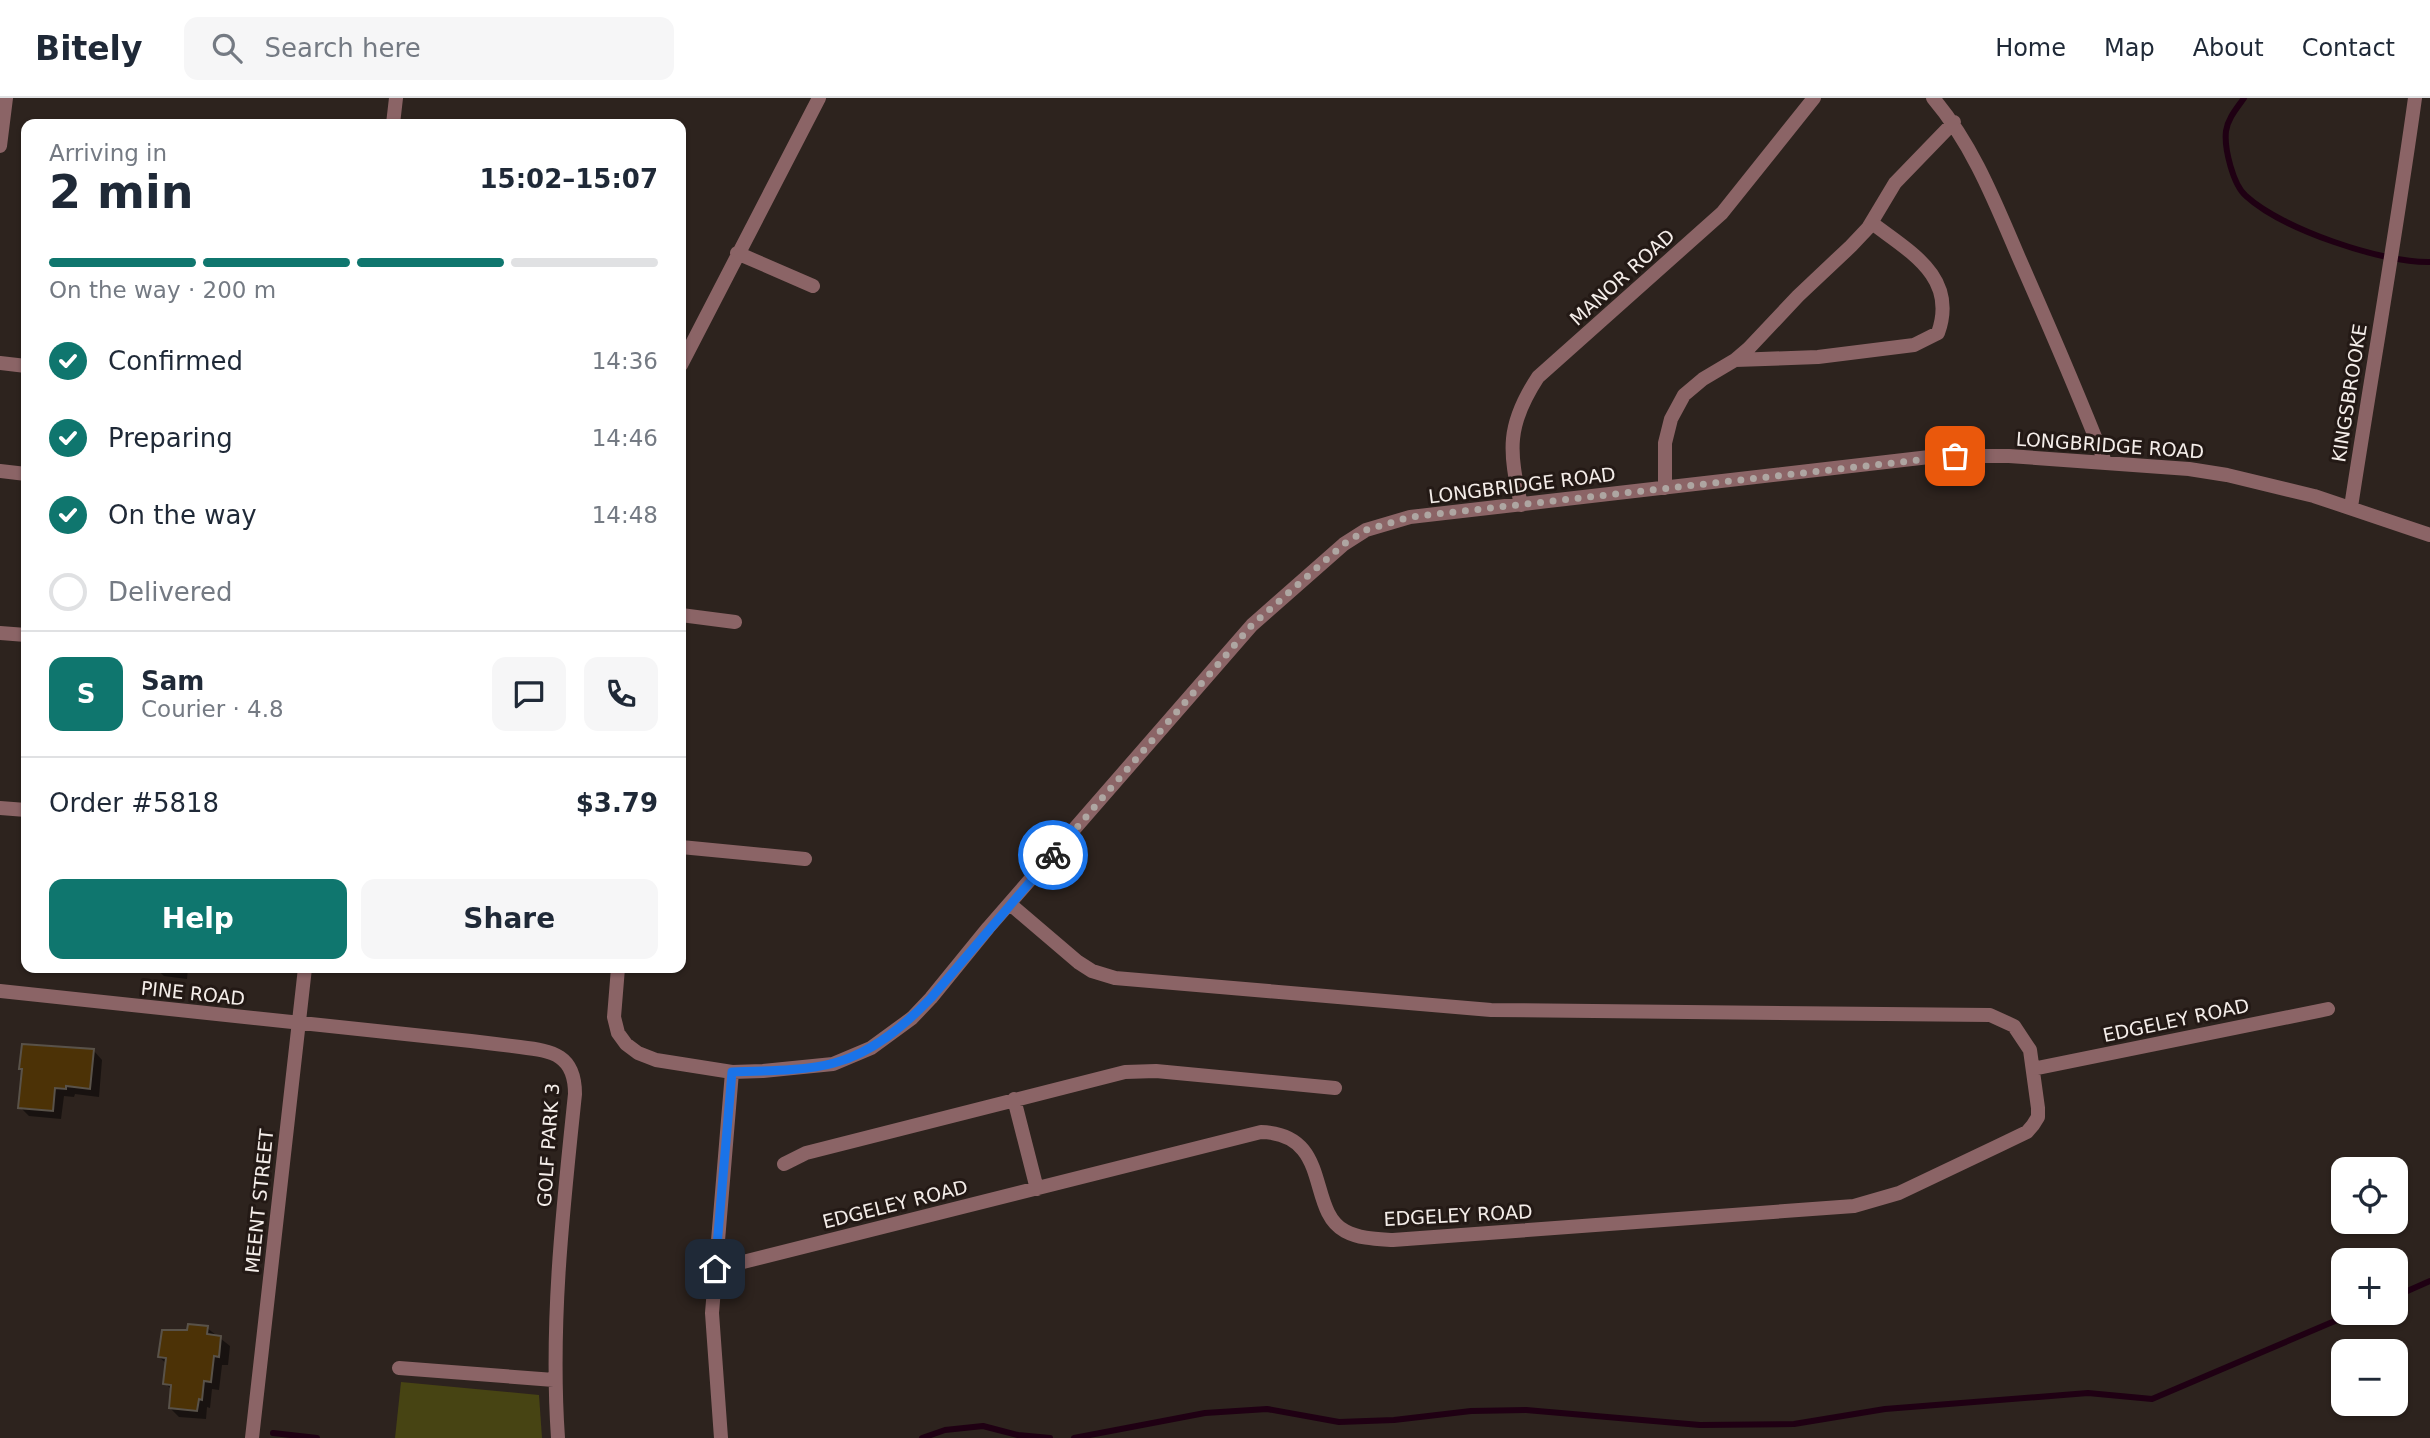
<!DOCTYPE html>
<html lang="en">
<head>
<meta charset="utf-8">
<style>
  body { margin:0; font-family:"DejaVu Sans",sans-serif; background:#f6f6f7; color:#1f2937; height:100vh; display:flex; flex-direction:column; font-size:26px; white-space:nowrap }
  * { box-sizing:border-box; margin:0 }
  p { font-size:23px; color:#747a83 }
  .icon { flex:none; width:38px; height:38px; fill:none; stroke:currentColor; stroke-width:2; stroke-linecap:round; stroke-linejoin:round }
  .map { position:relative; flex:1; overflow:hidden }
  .panel { position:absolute; left:21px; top:21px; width:665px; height:854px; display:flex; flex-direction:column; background:#fff; border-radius:14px; box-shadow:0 2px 5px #0004 }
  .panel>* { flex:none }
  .tools { position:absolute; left:2331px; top:1059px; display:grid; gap:14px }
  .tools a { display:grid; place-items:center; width:77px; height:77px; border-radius:14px; background:#fff; box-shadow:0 2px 5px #0004; font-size:35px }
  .pin { position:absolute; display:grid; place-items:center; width:60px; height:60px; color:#fff; margin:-30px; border-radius:14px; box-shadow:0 4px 10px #0006 }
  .courier { position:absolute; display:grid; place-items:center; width:70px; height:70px; margin:-35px; border:5px solid #1a73e8; border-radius:50%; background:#fff; color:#222; box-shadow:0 2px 9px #0007 }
  .head em { font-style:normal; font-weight:700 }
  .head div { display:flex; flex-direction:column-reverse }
  .head { display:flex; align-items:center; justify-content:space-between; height:119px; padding:0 28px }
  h1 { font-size:46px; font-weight:700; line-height:52px }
  .bar { display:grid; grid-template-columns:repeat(4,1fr); gap:10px 7px; align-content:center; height:84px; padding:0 28px }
  .bar i { height:9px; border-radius:5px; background:#e0e1e3 }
  .bar .active { background:#0f766e }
  .bar p { grid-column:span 4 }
  .line { display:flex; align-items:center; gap:18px; padding:0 28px; border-top:2px solid #e0e1e3 }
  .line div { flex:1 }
  .round { display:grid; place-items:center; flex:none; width:74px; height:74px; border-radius:14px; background:#f6f6f7 }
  ol { padding:0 28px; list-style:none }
  li { display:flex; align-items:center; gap:21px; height:77px }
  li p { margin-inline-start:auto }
  li .icon { padding:7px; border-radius:50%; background:#0f766e; color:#fff; stroke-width:4 }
  li:last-child { color:#747a83 }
  li i { width:38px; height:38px; border:4px solid #e0e1e3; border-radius:50% }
  .cta { display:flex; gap:14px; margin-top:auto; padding:14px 28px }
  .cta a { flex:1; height:80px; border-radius:14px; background:#0f766e; color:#fff; font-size:28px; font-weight:700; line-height:80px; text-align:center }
  .cta a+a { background:#f6f6f7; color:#1f2937 }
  header { display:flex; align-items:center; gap:42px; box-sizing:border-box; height:98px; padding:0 35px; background:#fff; border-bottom:2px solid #e0e1e3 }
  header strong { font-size:33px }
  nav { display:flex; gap:38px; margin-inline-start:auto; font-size:24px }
  .search { width:490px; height:63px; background:#f6f6f7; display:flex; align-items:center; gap:18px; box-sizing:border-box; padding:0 24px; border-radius:14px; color:#747a83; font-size:26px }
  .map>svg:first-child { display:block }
  .green { fill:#474413 }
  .shadow { fill:#0007 }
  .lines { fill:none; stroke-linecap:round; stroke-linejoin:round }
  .stream { stroke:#1f0013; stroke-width:6 }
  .building { fill:#4c3206; stroke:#595249; stroke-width:2 }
  .minor { stroke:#8b6466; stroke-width:14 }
  .done { stroke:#aea6a2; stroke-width:7; stroke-dasharray:0 12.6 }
  .route { stroke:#1a73e8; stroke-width:9 }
  .labels { text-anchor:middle; stroke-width:6; stroke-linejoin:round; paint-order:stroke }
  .street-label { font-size:19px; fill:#f4ede9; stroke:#231915 }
</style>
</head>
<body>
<header>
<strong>Bitely</strong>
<div class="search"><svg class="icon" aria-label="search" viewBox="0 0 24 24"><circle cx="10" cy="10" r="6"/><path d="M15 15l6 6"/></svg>Search here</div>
<nav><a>Home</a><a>Map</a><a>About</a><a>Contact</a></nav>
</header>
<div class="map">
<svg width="2430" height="1340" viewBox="0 0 2430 1340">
  <rect width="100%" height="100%" fill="#2d231e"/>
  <path class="green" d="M 401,1284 L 539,1297 L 542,1340 L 395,1340 Z"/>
  <path class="shadow" d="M 155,870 L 188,870 L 187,881 L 164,878 Z
    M 94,953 L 102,962 L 99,999 L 75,996 L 74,999 L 64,998 L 61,1021 L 29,1018 L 20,1009 Z
    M 207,1230 L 230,1248 L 228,1267 L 222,1267 L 219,1292 L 212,1291 L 210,1310 L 207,1309 L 206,1321 L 179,1319 L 170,1310 L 172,1292 L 165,1285 L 167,1266 L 159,1259 L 189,1234 Z"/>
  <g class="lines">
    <path class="stream" d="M 2244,0 C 2237,10 2228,20 2226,33 C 2224,50 2233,87 2246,98 C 2282,131 2382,165 2430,164
      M 2396,1198 L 2430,1183
      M 273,1335 L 317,1340
      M 922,1340 L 945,1332 L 983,1328 L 1018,1337 L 1050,1340
      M 1074,1340 L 1205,1315 L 1267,1311 L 1339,1324 L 1394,1322 L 1471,1313 L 1526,1312 L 1700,1327 L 1794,1326 L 1885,1311 L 2088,1295 L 2152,1301 L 2356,1214"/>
  </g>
  <path class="building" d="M 22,946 L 94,951 L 90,991 L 66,988 L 66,991 L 55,990 L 53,1013 L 18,1010 L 22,971 L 19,971 Z
    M 188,1226 L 208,1228 L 207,1236 L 221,1238 L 219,1259 L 214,1258 L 211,1284 L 204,1283 L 202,1302 L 199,1301 L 197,1313 L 169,1310 L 171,1287 L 163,1286 L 166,1260 L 158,1259 L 162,1232 L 187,1232 Z"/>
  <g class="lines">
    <path class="minor" d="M 1933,0 C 1973,47 1995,104 2019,160 C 2049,228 2078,295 2105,364
      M 393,26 L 396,0
      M 0,48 L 6,0
      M 737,155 L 813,188
      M 1735,262 L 1818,259 L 1914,247 L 1938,235 C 1958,179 1910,154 1872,125
      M 0,265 L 26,268
      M 681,267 L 819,0
      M 0,373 L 26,376
      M 1665,390 L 1665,345 L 1671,321 L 1684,297 L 1703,281 L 1735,262 L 1749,250 L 1798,198 L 1851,148 L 1868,130 L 1895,85 L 1954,24
      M 1521,407 C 1509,352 1506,328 1538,279 L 1722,115 L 1814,0
      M 2351,409 C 2372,273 2396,137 2415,0
      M 681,517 L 735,524
      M 0,535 L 26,537
      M 0,710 L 26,712
      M 681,749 L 805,761
      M 618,870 L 614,919 L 618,935 L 626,946 L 638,955 L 656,962 L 732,974 L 763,973 L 833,966 L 871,950 L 912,920 L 931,900 L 988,830 L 1252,527 L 1344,446 L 1366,432 L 1410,419 L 1938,358 L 2009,358 L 2189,371 L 2227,377 L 2314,398 L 2430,437
      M 0,893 L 471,943 C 487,945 504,947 520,949 C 553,953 575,957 575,996 C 563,1110 550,1225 558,1340
      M 2033,971 L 2328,911
      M 1014,1001 L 1037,1091
      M 784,1066 L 806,1055 L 1125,974 L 1156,973 L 1335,990
      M 715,1171 L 1261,1034 C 1333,1036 1306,1112 1345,1133 C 1360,1141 1377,1141 1393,1142 L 1854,1108 L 1899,1095 L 2000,1047 L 2027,1034 L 2033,1027 L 2038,1019 L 2038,1010 L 2030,952 L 2014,928 L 1990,917 L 1491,912 L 1115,880 L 1092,873 L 1078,864 L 1010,806
      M 399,1270 L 554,1282
      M 252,1340 L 305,870
      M 721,1340 L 712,1215 L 732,974"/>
  </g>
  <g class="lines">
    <path class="done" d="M 1053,757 L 1252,527 L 1344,446 L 1366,432 L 1410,419 L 1955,358"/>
    <path class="route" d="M 715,1171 L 732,974 C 761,973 807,973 834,965 C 872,955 904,928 931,900 L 1053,757"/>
  </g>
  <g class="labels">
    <g class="street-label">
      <text transform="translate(1622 179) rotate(-42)" y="7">MANOR ROAD</text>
      <text transform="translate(2349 295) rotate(-81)" y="7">KINGSBROOKE</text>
      <text transform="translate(2110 347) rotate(4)" y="7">LONGBRIDGE ROAD</text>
      <text transform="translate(1522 387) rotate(-7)" y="7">LONGBRIDGE ROAD</text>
      <text transform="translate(193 895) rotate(6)" y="7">PINE ROAD</text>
      <text transform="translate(2176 922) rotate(-12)" y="7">EDGELEY ROAD</text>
      <text transform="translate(548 1047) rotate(-86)" y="7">GOLF PARK 3</text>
      <text transform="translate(259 1103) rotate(-84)" y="7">MEENT STREET</text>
      <text transform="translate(895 1106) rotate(-14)" y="7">EDGELEY ROAD</text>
      <text transform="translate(1458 1117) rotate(-3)" y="7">EDGELEY ROAD</text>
    </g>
  </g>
</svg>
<div class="tools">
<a><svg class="icon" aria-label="locate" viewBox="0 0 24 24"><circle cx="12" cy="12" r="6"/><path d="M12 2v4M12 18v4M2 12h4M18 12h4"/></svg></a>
<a>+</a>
<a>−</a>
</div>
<div class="pin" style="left:1955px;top:358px;background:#ea580c"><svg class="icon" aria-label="bag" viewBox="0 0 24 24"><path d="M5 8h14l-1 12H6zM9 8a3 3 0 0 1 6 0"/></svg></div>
<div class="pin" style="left:715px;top:1171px;background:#1f2937"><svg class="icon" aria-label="home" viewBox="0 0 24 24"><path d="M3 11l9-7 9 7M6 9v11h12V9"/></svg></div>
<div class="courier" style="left:1053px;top:757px"><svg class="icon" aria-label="bike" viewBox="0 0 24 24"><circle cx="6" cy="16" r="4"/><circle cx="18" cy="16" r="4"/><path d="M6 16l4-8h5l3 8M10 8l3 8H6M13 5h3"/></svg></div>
<section class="panel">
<div class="head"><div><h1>2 min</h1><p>Arriving in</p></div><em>15:02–15:07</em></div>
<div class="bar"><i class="active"></i><i class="active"></i><i class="active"></i><i></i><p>On the way · 200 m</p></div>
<ol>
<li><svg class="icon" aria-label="check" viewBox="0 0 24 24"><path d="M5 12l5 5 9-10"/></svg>Confirmed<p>14:36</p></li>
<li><svg class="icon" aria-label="check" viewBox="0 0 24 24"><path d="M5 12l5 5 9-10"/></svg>Preparing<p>14:46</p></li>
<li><svg class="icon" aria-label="check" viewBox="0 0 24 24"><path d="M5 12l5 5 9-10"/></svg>On the way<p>14:48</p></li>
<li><i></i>Delivered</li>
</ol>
<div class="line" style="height:126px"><b class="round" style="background:#0f766e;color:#fff">S</b><div><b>Sam</b><p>Courier · 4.8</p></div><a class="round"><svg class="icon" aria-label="chat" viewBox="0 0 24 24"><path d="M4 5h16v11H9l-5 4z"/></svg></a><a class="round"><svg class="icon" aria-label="phone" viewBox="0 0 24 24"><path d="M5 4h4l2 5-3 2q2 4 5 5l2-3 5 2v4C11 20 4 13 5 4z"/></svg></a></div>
<div class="line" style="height:91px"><div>Order #5818</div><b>$3.79</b></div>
<div class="cta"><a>Help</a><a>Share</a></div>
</section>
</div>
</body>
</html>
